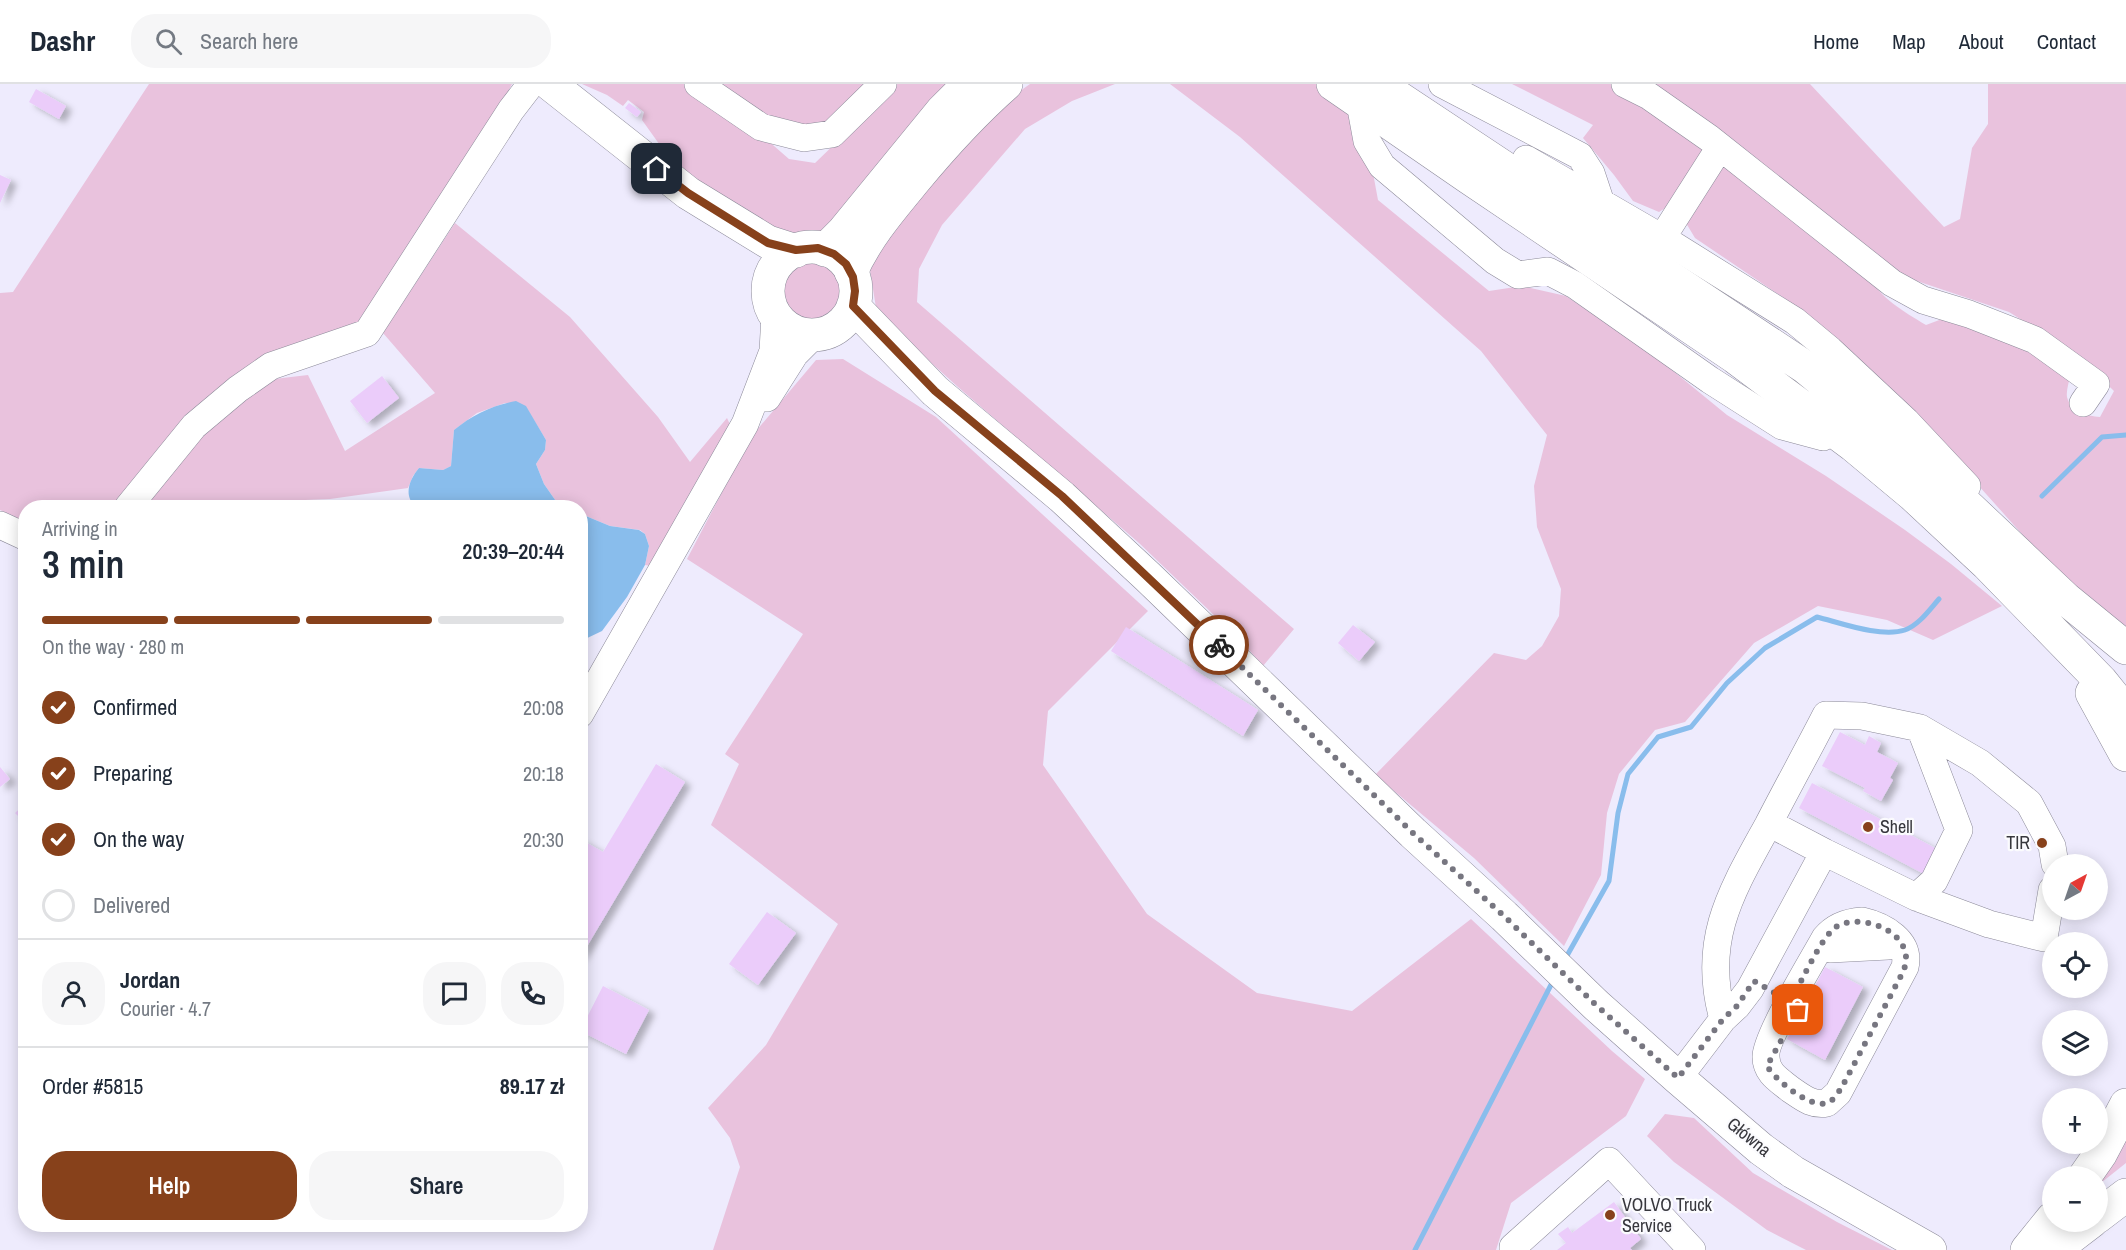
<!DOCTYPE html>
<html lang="en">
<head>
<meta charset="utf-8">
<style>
  body { margin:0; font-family:"Archivo Narrow",sans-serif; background:#f6f6f7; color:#1f2937; height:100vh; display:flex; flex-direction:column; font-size:22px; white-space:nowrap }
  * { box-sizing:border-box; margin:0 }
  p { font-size:20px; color:#747a83 }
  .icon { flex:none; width:33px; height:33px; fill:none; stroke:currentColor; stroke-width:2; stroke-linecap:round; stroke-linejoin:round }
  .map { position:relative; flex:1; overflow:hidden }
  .details { position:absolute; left:18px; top:416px; width:570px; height:732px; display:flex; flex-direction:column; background:#fff; border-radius:24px; box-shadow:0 3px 15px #0003 }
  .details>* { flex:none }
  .needle { width:39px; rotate:40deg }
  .fabs { position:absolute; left:2042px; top:770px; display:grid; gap:12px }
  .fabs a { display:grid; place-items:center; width:66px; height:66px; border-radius:50%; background:#fff; box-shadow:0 3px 15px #0003; font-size:30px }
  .pin { position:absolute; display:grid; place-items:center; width:51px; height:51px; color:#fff; margin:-26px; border-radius:12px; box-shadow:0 3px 9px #0006 }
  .courier { position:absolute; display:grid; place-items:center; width:60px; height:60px; margin:-30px; border:4px solid #87411b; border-radius:50%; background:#fff; color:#222; box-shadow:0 2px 8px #0007 }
  .summary em { font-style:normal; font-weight:600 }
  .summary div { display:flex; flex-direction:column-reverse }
  .summary { display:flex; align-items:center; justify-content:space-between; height:102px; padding:0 24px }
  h1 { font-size:39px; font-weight:600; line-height:45px }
  .bar { display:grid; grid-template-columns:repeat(4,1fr); gap:9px 6px; align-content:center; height:72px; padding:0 24px }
  .bar i { height:8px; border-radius:4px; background:#e0e1e3 }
  .bar .on { background:#87411b }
  .bar p { grid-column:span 4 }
  .line { display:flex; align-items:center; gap:15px; padding:0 24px; border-top:2px solid #e0e1e3 }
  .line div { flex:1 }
  .round { display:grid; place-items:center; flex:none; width:63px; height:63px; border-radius:24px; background:#f6f6f7 }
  ol { padding:0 24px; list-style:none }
  li { display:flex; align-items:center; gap:18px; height:66px }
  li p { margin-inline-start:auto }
  li .icon { padding:6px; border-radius:50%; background:#87411b; color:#fff; stroke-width:4 }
  li:last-child { color:#747a83 }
  li i { width:33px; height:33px; border:3px solid #e0e1e3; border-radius:50% }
  .button { display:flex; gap:12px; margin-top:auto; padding:12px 24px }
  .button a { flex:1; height:69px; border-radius:24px; background:#87411b; color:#fff; font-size:24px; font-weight:600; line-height:69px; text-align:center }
  .button a+a { background:#f6f6f7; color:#1f2937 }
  header { display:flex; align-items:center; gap:36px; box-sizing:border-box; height:84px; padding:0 30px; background:#fff; border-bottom:2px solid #e0e1e3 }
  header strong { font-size:28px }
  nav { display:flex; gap:33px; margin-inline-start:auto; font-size:21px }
  .search { width:420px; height:54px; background:#f6f6f7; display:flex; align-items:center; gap:15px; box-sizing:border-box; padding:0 21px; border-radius:24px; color:#747a83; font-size:22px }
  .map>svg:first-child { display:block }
  .green { fill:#e9c2dd }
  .water { fill:#89bdec }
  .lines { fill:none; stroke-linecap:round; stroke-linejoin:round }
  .stream { stroke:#89bdec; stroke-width:5 }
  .building { fill:#ebccfa; filter:url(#shadow) }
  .minor-casing { stroke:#8c8a99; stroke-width:28 }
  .major-casing { stroke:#8c8a99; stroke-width:34 }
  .highway-casing { stroke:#8c8a99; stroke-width:34 }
  .minor { stroke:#fff; stroke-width:27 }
  .major { stroke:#fff; stroke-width:33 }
  .highway { stroke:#fff; stroke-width:33 }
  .done { stroke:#777680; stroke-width:6; stroke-dasharray:0 10.8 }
  .route { stroke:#87411b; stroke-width:8 }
  .poi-dot { fill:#87411b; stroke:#fbfbfe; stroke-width:2 }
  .labels { text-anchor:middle; stroke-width:4.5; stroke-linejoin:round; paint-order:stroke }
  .poi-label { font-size:18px; fill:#37373d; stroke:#fbfbfe; text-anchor:start }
  .street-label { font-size:18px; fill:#37373d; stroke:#fbfbfe }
</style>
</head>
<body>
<header>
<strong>Dashr</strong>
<div class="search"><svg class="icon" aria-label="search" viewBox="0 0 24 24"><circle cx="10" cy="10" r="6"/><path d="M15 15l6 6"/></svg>Search here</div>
<nav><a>Home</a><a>Map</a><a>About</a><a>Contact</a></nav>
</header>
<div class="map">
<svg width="2126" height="1166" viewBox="0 0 2126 1166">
  <defs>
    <filter id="shadow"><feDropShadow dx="6" dy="4" stdDeviation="3" flood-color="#0004"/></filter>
  </defs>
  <rect width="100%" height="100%" fill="#eeebfd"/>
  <path class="green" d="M 149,0 L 512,0 L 508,8 L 364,237 L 268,270 L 118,423 L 26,423 L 25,438 L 0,426 L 0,209 L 13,208 Z
    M 582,0 L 684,0 L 766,55 L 789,75 L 815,79 L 897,0 L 953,0 L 820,152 L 779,156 L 686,87 L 662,64 L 642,36 L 644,28 L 628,16 L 623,22 L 607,11 Z
    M 720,0 L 867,0 L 828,37 L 810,42 L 772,37 Z
    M 1030,0 L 1115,0 L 1072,17 L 1025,45 L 942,141 L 919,185 L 917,218 L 1294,545 L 1263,582 L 1243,559 L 1139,459 L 958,303 L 877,230 L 869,180 C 916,119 966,44 1030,0 Z
    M 1170,0 L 1318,0 L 1362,30 L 1378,116 L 1489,207 L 1522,202 L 1566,212 L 1650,268 L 1727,331 L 1826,392 L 1905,446 L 1951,480 L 2002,522 L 1933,556 L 1887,536 L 1818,522 L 1754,559 L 1685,638 L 1655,646 L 1619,690 L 1607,729 L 1601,791 L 1564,862 L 1474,774 L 1375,691 L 1494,569 L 1526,576 L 1542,562 L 1559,532 L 1561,505 L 1537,443 L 1534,402 L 1547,351 L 1481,267 L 1240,53 Z
    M 1512,0 L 1613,0 L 1699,53 L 1705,70 L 1676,117 L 1659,128 L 1633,117 L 1614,91 L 1583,54 L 1593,41 Z
    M 1642,0 L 1810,0 L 1944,143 L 1960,135 L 1972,64 L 1988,40 L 1988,0 L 2126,0 L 2126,549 L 2030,459 L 1918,334 L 1809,231 L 1695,154 L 1686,139 L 1722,83 L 1730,82 L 1868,191 C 1881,215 1903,227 1926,241 L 1950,232 L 2042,267 L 2070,292 C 2069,298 2066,307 2067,313 C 2071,328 2087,332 2100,333 L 2114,307 L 2076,270 L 2009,228 L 1908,194 L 1680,22 Z
    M 455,139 L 570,233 L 658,333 L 690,378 L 727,334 L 734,349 L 658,483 L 645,481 L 649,462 L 645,450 L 640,446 L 610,442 L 581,430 L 580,423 L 560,423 L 544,400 L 536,380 L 545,366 L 546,356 L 526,323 L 505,319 L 477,329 L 454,346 L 451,382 L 443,386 L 419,384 L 413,392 L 408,404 L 330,415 L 256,418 L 248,423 L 143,423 L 199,349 L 274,295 L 308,291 L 345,367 L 435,309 L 383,249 Z
    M779 208a32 32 0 1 1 64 0a32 32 0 1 1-64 0Z
    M 843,275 L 936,333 L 1148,527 L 1048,627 L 1043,681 L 1147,830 L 1257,909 L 1352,927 L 1471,835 L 1612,967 L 1645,995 L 1626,1032 L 1511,1119 L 1496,1166 L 713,1166 L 740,1083 L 730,1054 L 708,1024 L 766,961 L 838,840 L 711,741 L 739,680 L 725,670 L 803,550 L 687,475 L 751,353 L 816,276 Z
    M 1665,1030 L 1694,1034 L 1753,1089 L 1837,1138 L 1892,1166 L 1806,1166 L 1767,1146 L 1674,1078 L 1647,1052 Z
    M 2126,1044 L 2126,1079 L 2097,1102 Z"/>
  <path class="water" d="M 516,317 L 526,322 L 546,356 L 545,366 L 536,380 L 544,400 L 560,423 L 416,423 C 403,412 409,396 419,384 L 443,386 L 451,382 L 454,346 C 472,331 493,321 516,317 Z
    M 581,430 L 610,442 L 639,446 L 645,450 L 649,462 L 645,481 L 627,513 L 602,547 L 581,557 Z"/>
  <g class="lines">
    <path class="stream" d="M 2042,412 L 2102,353 L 2126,351
      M 1564,877 L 1609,797 L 1618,729 L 1628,690 L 1658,653 L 1691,643 L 1727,599 L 1765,564 L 1817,533 C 1841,539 1881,554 1905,546 C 1919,541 1930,525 1939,515
      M 1415,1166 L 1554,895"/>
  </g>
  <path class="building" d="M 36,5 L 66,22 L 59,35 L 29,18 Z
    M 629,19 L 641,28 L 637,33 L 625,24 Z
    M 0,91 L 11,96 L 0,119 Z
    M 382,292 L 399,314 L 367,339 L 350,317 Z
    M 1353,541 L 1375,558 L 1359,577 L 1338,559 Z
    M 1126,543 L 1258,626 L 1243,652 L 1111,567 Z
    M 1840,648 L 1865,661 L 1869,652 L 1881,659 L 1877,668 L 1898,679 L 1890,694 L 1893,696 L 1881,717 L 1863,707 L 1865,704 L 1822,682 Z
    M 656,680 L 685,698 L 580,874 L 580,806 L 583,802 L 580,801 L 580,755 L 603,768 Z
    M 0,683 L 10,695 L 0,703 Z
    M 1812,699 L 1937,765 L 1924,790 L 1799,724 Z
    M 26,719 L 26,740 L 15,729 Z
    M 767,828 L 796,849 L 758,901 L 729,880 Z
    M 1825,883 L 1863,903 L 1825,976 L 1787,955 Z
    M 603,902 L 649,926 L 626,970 L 580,947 Z
    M 1614,1118 L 1641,1155 L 1630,1164 L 1632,1166 L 1557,1166 L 1566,1159 L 1558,1150 L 1568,1143 L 1572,1149 Z"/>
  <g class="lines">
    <defs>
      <path id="minor" d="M 698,0 L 761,43 L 804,54 L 832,50 L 883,0
        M 1442,0 L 1580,72 L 1591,89 L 1601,119
        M 1625,0 L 1649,12 L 1709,54 L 1892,199 L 1923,216 L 1969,230 L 2035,256 L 2096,300 L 2083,319
        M 1362,30 L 1367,57 L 1382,82 L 1495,177 L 1518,191 L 1548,187 L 1575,201 L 1710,296 L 1782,342 L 1823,353
        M 1526,75 L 1662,154 L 1795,237 L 1830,266 L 1906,337 L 1967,402
        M 1662,154 L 1720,63
        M 767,314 L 795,270 L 814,251
        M 128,423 L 194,342 L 238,305 L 271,282 L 367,249 L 511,26 L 531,0
        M 0,441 L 26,453
        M 580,630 L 745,340 L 773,267 L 775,231
        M 1920,644 L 1980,679 L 2029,719 L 2052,762 L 2055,780
        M 1769,739 L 1824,768
        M 1916,813 L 1989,840 L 2044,854 L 2052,806
        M 1862,837 C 1884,842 1911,857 1905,883 L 1838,1009 L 1827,1019 C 1812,1022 1802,1013 1790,1005 C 1779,996 1766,989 1766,973 C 1764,956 1814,874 1825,854 C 1835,842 1847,838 1862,837 Z
        M 1830,865 L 1888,862
        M 1678,994 L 1723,935 L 1737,922 L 1750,905 L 1824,768 L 1916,813 L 1934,797 L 1959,746 L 1920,644 L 1862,632 L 1826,631 C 1807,668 1787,704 1768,741 C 1731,808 1701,856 1723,935
        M 1513,1166 L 1513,1163 L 1609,1077 L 1692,1166"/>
      <path id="major" d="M 550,0 L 688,109 L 768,158 L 796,167
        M768 207a44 44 0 1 1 88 0a44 44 0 1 1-88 0Z
        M 853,222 L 935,307 L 1062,413 L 1148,493 L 1413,749 L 1504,832 L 1596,921 L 1678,994 L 1761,1065 L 1793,1088 L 1930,1166"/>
      <path id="highway" d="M 1333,0 L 1468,93 L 1735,273 L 1853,361 L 1913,411 L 1987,480 L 2101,597 L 2126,628
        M 1378,0 L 1805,283 L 1920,377 L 2066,515 L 2126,564
        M 825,166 L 843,148 L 942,27 L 969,0
        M 851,188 C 866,154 890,126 914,97 C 943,62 972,30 1006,0
        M 2092,609 L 2126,671
        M 2085,1092 L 2101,1069 L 2126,1021
        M 2097,1133 L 2126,1111
        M 2027,1166 L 2052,1135
        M 2054,1166 L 2092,1137"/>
    </defs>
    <use href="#minor" class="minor-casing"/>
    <use href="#major" class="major-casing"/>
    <use href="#highway" class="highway-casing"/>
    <use href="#minor" class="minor"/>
    <use href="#major" class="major"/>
    <use href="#highway" class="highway"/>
  </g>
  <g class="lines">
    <path class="done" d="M 1219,561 L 1413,749 L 1504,832 L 1596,921 L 1678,994 L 1723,935 L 1737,922 L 1754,897 L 1790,918 C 1800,901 1821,853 1836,843 C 1858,829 1904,844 1906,873 C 1907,879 1904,885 1902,890 L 1843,1001 C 1839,1007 1835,1016 1827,1019 C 1811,1025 1775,996 1767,982 L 1798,926"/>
    <path class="route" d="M 657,85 L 688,109 L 768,159 L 796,166 L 818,164 L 834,170 L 846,180 L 853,193 L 855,207 L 853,222 L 935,307 L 1062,412 L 1219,561"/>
  </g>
  <g class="poi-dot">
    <circle cx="1868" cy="743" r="6"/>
    <circle cx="2042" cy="759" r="6"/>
    <circle cx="1610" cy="1131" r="6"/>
  </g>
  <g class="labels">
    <g class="poi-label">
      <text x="1880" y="749">Shell</text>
      <text x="2030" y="765" text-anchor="end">TIR</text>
      <text x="1622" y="1127">VOLVO Truck<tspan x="1622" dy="21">Service</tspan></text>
    </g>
    <g class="street-label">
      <text transform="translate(1749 1053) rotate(39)" y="6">Główna</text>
    </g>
  </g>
</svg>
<div class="fabs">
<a><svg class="needle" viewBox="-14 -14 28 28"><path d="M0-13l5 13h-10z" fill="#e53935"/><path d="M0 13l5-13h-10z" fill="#747a83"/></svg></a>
<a><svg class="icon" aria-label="locate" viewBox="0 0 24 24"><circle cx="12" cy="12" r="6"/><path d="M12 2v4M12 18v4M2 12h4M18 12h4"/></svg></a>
<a><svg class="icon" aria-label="layers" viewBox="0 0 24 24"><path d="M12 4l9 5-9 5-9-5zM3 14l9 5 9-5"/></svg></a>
<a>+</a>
<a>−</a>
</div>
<div class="pin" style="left:1798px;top:926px;background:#ea580c"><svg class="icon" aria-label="bag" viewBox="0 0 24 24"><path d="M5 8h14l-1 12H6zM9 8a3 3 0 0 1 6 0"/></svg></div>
<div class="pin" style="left:657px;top:85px;background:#1f2937"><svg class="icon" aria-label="home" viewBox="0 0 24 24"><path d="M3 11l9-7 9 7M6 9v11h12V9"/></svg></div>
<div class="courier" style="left:1219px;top:561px"><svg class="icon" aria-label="bike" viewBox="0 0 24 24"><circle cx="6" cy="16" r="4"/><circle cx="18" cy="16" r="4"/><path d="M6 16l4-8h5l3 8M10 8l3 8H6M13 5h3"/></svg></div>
<section class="details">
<div class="summary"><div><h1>3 min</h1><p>Arriving in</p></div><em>20:39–20:44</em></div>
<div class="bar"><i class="on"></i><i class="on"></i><i class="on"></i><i></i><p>On the way · 280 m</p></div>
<ol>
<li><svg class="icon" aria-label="check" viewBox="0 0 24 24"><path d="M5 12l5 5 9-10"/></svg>Confirmed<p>20:08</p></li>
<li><svg class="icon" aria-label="check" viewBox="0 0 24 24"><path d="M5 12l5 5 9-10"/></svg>Preparing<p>20:18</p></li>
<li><svg class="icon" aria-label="check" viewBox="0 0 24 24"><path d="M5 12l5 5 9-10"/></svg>On the way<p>20:30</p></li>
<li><i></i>Delivered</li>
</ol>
<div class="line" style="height:108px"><a class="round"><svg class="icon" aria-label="person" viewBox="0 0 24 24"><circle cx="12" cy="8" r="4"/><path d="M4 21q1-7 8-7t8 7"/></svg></a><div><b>Jordan</b><p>Courier · 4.7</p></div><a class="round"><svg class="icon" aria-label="chat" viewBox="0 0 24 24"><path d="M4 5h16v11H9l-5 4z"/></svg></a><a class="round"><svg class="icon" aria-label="phone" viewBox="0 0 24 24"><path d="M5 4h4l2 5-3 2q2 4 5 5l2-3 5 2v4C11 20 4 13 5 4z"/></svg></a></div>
<div class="line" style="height:78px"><div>Order #5815</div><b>89.17 zł</b></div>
<div class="button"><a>Help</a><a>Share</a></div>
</section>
</div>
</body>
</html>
